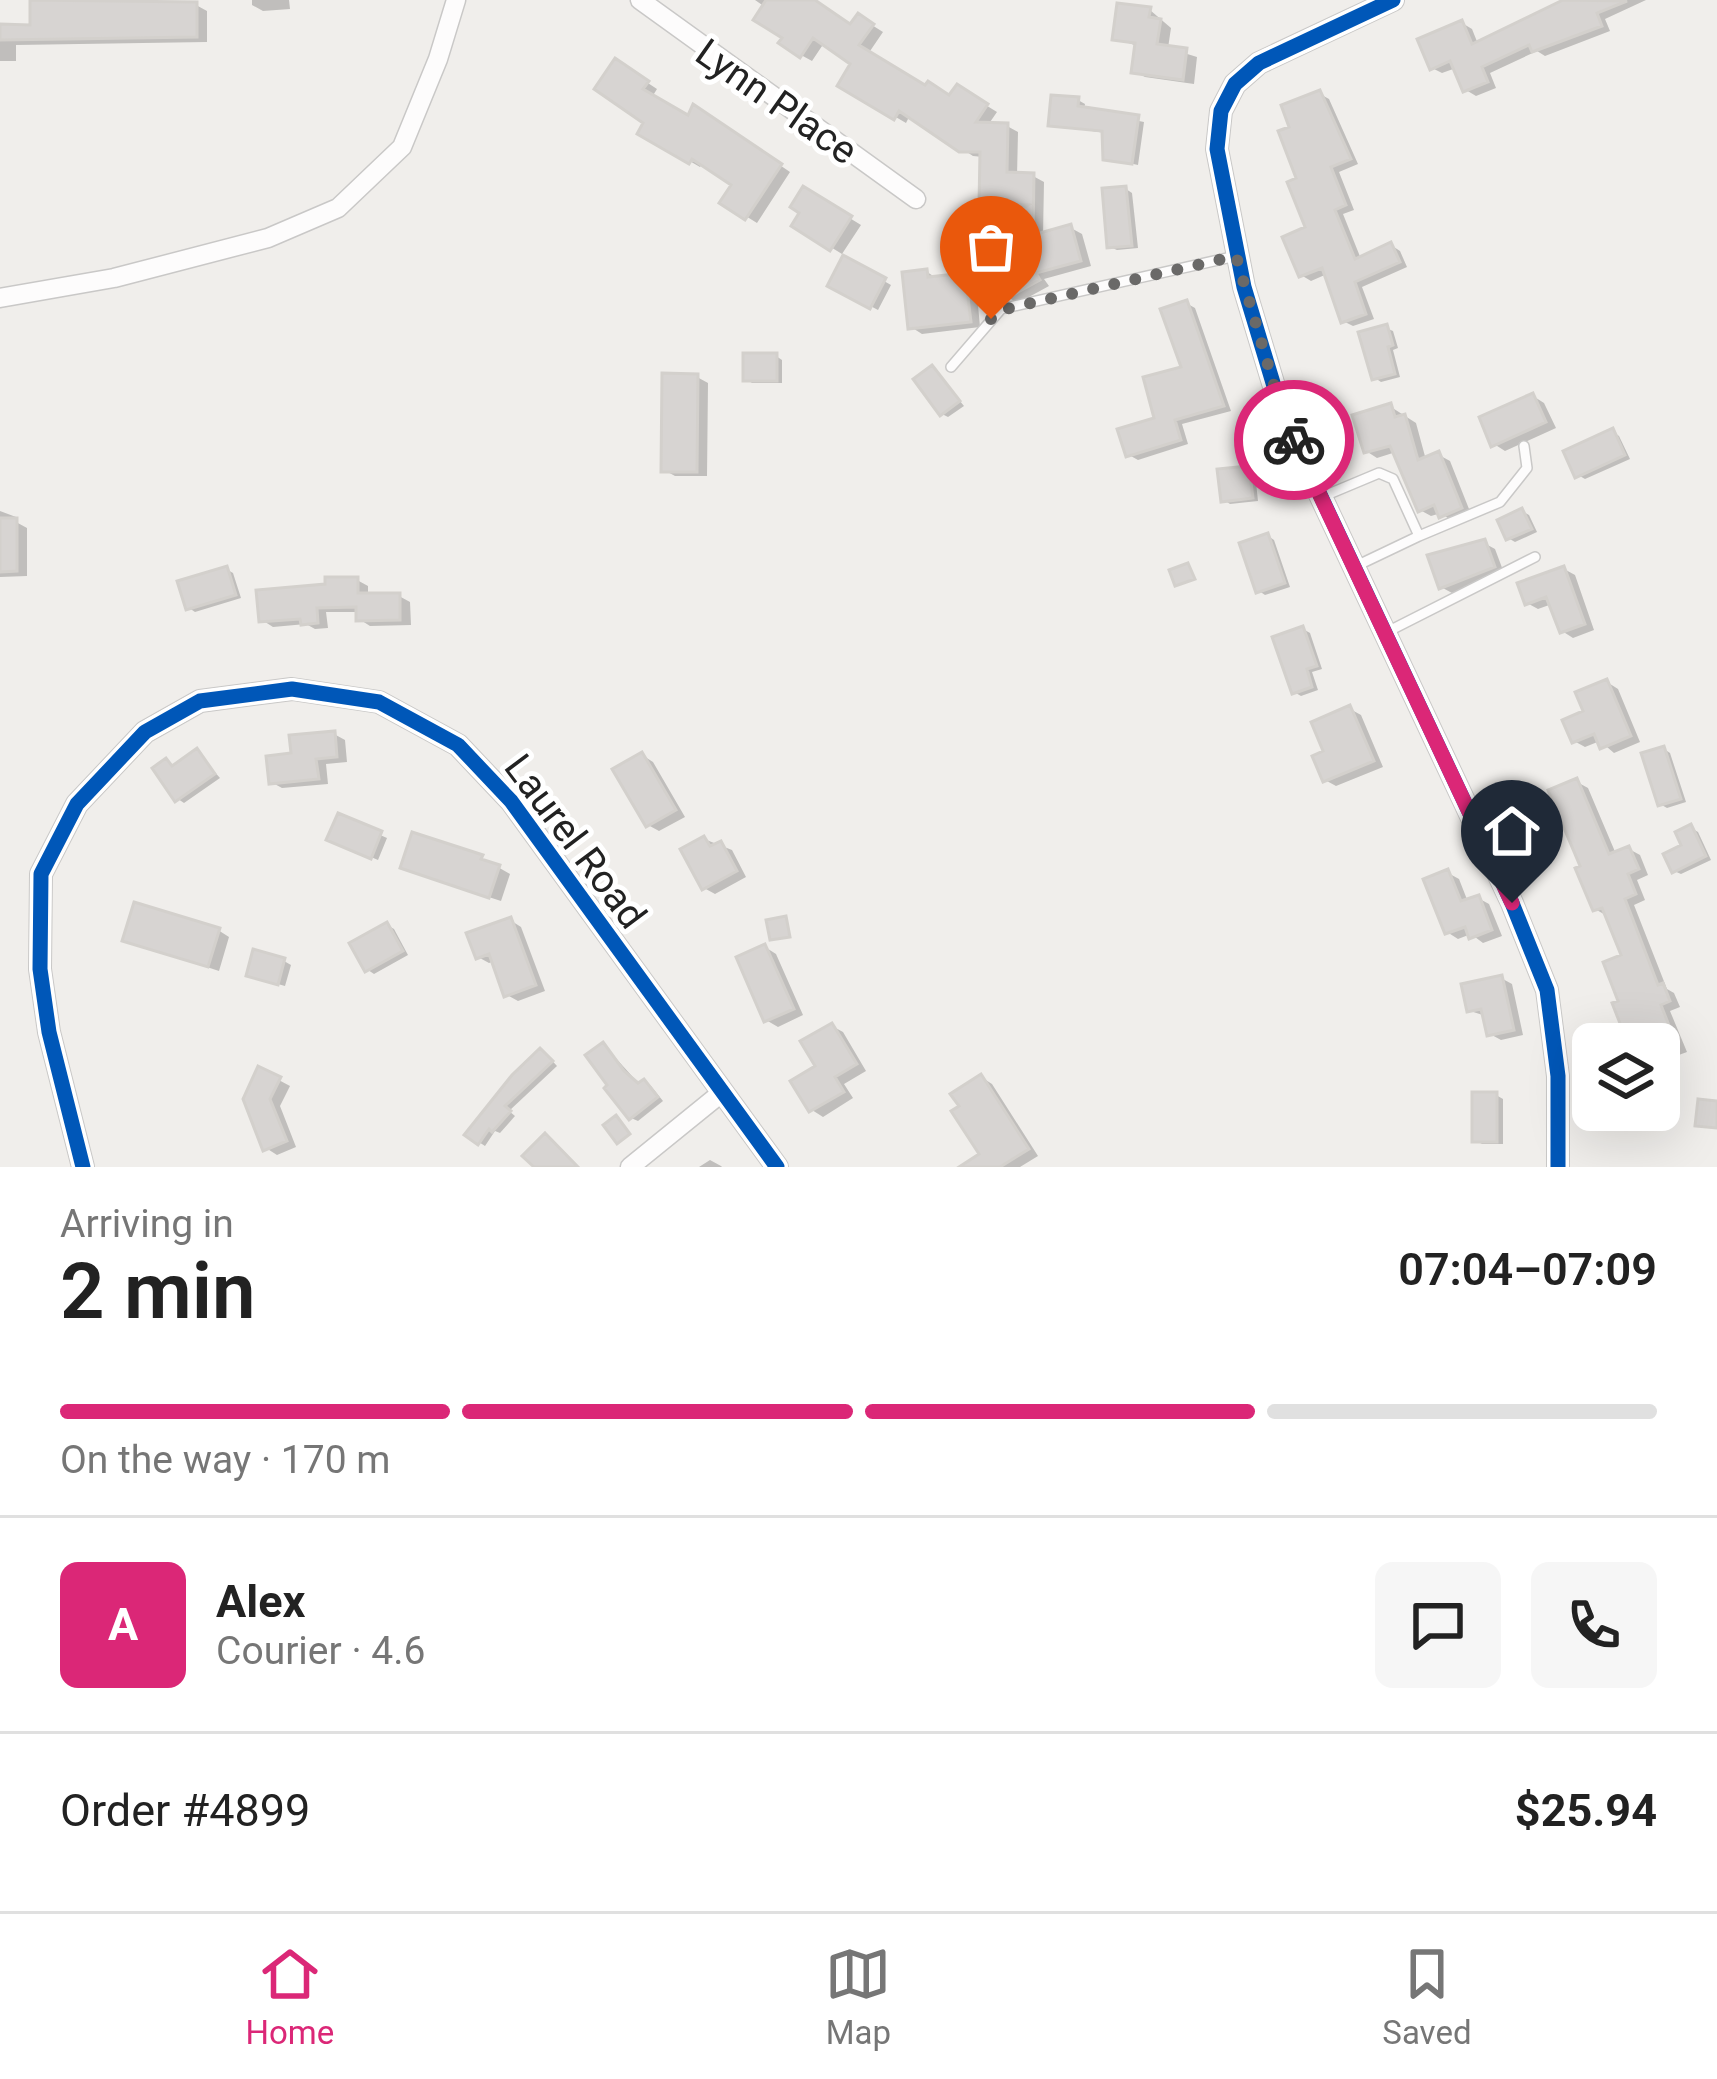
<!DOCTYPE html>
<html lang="en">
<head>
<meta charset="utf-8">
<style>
  body { margin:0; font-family:Roboto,sans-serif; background:#f6f6f6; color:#222; height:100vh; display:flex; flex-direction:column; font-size:45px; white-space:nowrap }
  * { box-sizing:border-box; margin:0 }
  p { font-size:39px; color:#767676 }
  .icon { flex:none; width:66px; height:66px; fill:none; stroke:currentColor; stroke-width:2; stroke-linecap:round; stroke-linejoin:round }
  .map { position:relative; height:1167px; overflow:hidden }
  .side { display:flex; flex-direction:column; background:#fff; flex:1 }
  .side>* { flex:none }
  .fabs { position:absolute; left:1572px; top:1023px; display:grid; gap:24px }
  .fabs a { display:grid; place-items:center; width:108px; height:108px; border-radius:18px; background:#fff; box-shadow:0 12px 48px #0002; font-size:60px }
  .pin { position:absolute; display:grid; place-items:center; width:102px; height:102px; color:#fff; margin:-123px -51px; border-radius:50% 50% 50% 0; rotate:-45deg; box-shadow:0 0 12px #0007 }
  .pin .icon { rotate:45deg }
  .courier { position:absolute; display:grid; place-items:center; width:120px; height:120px; margin:-60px; border:9px solid #db2777; border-radius:50%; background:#fff; color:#222; box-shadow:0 3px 15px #0007 }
  .summary em { font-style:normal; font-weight:600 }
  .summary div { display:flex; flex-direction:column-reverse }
  .summary { display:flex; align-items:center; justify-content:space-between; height:204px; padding:0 60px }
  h1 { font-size:78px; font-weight:600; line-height:90px }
  .bar { display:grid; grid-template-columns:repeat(4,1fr); gap:18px 12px; align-content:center; height:144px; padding:0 60px }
  .bar i { height:15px; border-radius:9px; background:#e0e0e0 }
  .bar .active { background:#db2777 }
  .bar p { grid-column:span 4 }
  .line { display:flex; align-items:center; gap:30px; padding:0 60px; border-top:3px solid #e0e0e0 }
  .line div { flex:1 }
  .round { display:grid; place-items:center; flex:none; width:126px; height:126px; border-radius:18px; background:#f6f6f6 }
  .menu { display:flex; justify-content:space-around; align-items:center; height:168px; border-top:3px solid #e0e0e0; background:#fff; font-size:33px; color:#767676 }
  .menu a { display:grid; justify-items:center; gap:6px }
  .menu .active { color:#db2777 }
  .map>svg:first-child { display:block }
  .shadow { fill:#0003 }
  .building { fill:#d7d4d2; stroke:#d3d0cc; stroke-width:3 }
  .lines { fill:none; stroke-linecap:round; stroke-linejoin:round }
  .service-casing { stroke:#c9c8c7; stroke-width:12 }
  .minor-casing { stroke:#c9c8c7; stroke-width:21 }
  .tertiary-casing { stroke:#c9c8c7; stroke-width:24 }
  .service { stroke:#fdfcfc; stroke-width:9 }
  .minor { stroke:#fdfcfc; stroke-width:18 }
  .tertiary { stroke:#fdfcfc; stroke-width:21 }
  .cycleway-casing { stroke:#fff; stroke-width:22 }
  .cycleway { stroke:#0057b8; stroke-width:15 }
  .done { stroke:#6a6968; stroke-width:12; stroke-dasharray:0 21.6 }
  .route { stroke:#db2777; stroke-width:15 }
  .labels { text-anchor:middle; stroke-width:10; stroke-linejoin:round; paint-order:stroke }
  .street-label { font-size:39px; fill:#222; stroke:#fff }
</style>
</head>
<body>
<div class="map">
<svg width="1717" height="1167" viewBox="0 0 1717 1167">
  <rect width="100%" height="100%" fill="#f0eeeb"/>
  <path class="shadow" d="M 33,0 L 196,5 L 207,11 L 207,42 L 16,45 L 16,61 L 0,61 L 0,27 L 33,28 Z
    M 252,0 L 289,0 L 290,9 L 263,11 L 252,5 Z
    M 755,0 L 814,0 L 852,28 L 859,17 L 883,32 L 868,54 L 926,88 L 951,99 L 958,88 L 997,112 L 988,125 L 1007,126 L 1018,132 L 1017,176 L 1033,176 L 1044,182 L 1043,235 L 1071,228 L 1082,234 L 1091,266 L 1044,279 L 1049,286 L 1018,303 L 1007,297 L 1027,209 L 993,209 L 982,202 L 983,157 L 973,156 L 910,115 L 906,123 L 841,85 L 854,63 L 824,43 L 812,61 L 801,55 L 765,7 Z
    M 1563,0 L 1646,0 L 1605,19 L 1610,31 L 1545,56 L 1537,51 L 1490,73 L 1496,88 L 1476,96 L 1466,90 L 1456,68 L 1442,73 L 1432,68 L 1462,23 L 1472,29 L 1478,44 Z
    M 1150,10 L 1171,28 L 1168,48 L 1197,57 L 1194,84 L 1145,77 L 1134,71 L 1137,46 L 1115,38 Z
    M 616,62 L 657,89 L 652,97 L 689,119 L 704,114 L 790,172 L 757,223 L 723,202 L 735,184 L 703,163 L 700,167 L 641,133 L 647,122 Z
    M 1320,94 L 1329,99 L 1358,164 L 1339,172 L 1354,210 L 1343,214 L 1361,259 L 1391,245 L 1400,251 L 1407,267 L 1362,287 L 1374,319 L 1353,326 L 1343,321 L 1327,274 L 1311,281 L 1301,275 L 1308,229 L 1293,128 Z
    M 1078,100 L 1085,104 L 1084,110 L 1144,122 L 1138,165 L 1106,158 L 1105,133 L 1052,125 Z
    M 1126,189 L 1132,193 L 1138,248 L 1117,250 L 1110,247 Z
    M 804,190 L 861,225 L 842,254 L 795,225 L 803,212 Z
    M 845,259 L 891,285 L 878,310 L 831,285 Z
    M 927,272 L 938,279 L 965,276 L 976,283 L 980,327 L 922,334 L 911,327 Z
    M 1186,303 L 1195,308 L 1231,411 L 1182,424 L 1188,444 L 1138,460 L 1129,455 L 1158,420 L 1185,369 Z
    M 1386,328 L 1393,331 L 1398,348 L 1393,350 L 1400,377 L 1381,382 L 1375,378 Z
    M 776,356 L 782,360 L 782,383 L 752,383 L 746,379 Z
    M 933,368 L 964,406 L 948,417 L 942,414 Z
    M 697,377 L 708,383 L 707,476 L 675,476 L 664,470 Z
    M 1533,396 L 1544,403 L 1556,428 L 1505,451 L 1494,444 Z
    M 1391,407 L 1416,423 L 1426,460 L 1439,455 L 1450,461 L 1471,514 L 1453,522 L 1441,513 L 1431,516 L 1420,510 L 1396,452 L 1377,458 L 1366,451 Z
    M 1613,432 L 1619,436 L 1630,459 L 1585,479 L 1578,475 Z
    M 1248,469 L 1255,473 L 1258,501 L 1230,504 L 1224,500 Z
    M 0,511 L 16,517 L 16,522 L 27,528 L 27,576 L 0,577 Z
    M 1522,511 L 1529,515 L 1537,532 L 1515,542 L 1508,538 Z
    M 1268,536 L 1274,540 L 1290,587 L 1265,595 L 1259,591 Z
    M 1484,543 L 1495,549 L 1504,573 L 1452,593 L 1441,587 Z
    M 226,569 L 233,573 L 241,598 L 195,612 L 189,608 Z
    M 1564,569 L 1575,575 L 1594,630 L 1573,638 L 1562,631 L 1552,604 L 1538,609 L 1527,603 Z
    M 357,580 L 368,586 L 368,596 L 399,596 L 410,602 L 411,625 L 370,626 L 359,619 L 359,612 L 326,612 L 328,628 L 315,629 L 306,624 L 273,627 L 262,620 L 329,586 Z
    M 1303,629 L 1310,633 L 1322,669 L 1312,672 L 1318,690 L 1301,696 L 1294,692 Z
    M 1607,682 L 1618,689 L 1640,742 L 1614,753 L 1600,741 L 1585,747 L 1574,741 Z
    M 1350,709 L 1361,715 L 1383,767 L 1336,786 L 1325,780 L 1327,752 Z
    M 334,734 L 345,740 L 347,762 L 326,764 L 328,784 L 282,788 L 271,782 L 294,756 Z
    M 1664,749 L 1670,753 L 1686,802 L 1667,808 L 1660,804 Z
    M 197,752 L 220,778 L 184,803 L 178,799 L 166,761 L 175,767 Z
    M 642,755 L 653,762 L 685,817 L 659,831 L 648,825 Z
    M 1577,782 L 1588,788 L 1616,854 L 1629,849 L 1640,855 L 1648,875 L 1637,880 L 1645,900 L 1634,905 L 1667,989 L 1674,993 L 1680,1007 L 1670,1011 L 1687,1052 L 1668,1059 L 1659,1054 L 1659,1044 L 1653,1044 L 1650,1036 L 1639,1040 L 1628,1034 L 1622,1003 L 1624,957 L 1609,917 L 1595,909 L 1584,867 Z
    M 339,817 L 387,838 L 378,860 L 336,842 Z
    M 1691,828 L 1698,832 L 1711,860 L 1681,874 L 1674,871 Z
    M 704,839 L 732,850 L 746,877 L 715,894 L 704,888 Z
    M 482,858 L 510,874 L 501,901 L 415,873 Z
    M 1448,873 L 1459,879 L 1468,902 L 1478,898 L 1489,904 L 1502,936 L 1483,943 L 1471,934 L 1458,939 L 1447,932 Z
    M 510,920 L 521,927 L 545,991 L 518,1001 L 507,995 L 495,961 L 489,963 L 478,957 Z
    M 387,925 L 394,929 L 408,955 L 374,974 L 368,970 Z
    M 218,930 L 229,937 L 219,971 L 125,940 Z
    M 765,947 L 776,954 L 803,1015 L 778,1027 L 766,1020 Z
    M 284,961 L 291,965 L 285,986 L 256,978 Z
    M 1501,978 L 1512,984 L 1523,1035 L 1501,1040 L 1490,1034 L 1486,1016 L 1470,1011 Z
    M 832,1026 L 843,1032 L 866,1071 L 844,1084 L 853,1098 L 823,1117 L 812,1110 Z
    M 604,1045 L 640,1085 L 644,1082 L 651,1086 L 663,1101 L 638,1121 L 631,1118 Z
    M 547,1055 L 557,1066 L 509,1111 L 515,1116 L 500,1133 L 495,1131 L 485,1146 L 468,1135 Z
    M 260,1070 L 290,1086 L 280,1106 L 296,1147 L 277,1155 L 266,1148 Z
    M 981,1077 L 992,1084 L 1038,1156 L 1020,1167 L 966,1167 L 983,1155 Z
    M 1496,1095 L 1503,1099 L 1503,1144 L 1482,1144 L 1475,1140 Z
    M 710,1160 L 721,1166 L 722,1167 L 699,1167 Z"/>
  <path class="building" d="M 30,0 L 197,2 L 197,37 L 0,40 L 0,24 L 30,25 Z
    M 766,0 L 815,0 L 850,24 L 858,13 L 874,24 L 859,45 L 925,85 L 928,81 L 949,95 L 957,84 L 988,104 L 976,122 L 1008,123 L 1007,172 L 1034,173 L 1033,235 L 1071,224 L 1081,261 L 1036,273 L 1040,280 L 1005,299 L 969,243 L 1028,205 L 979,204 L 980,152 L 959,152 L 899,111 L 894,120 L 837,86 L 850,64 L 813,38 L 800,58 L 778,43 L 782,38 L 753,20 Z
    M 1563,0 L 1627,1 L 1597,13 L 1602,26 L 1532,52 L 1529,45 L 1482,67 L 1488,82 L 1463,92 L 1450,61 L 1430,70 L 1417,39 L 1462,20 L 1472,44 Z
    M 1117,3 L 1151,7 L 1149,17 L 1161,19 L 1157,44 L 1187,48 L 1183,80 L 1131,73 L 1135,43 L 1112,40 Z
    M 615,58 L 649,81 L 643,89 L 688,115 L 693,104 L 782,164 L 745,220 L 719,203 L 731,185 L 692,159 L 689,164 L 637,134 L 643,123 L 594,89 Z
    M 1320,90 L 1351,159 L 1331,167 L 1346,205 L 1335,210 L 1355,259 L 1391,242 L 1400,262 L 1355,282 L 1366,314 L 1341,323 L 1322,268 L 1299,277 L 1282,237 L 1305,227 L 1287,182 L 1296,178 L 1278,131 L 1289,127 L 1281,105 Z
    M 1051,95 L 1079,97 L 1078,106 L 1139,115 L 1132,164 L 1103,160 L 1102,131 L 1048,126 Z
    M 803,186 L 852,216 L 830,251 L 791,226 L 799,213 L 790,207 Z
    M 1126,186 L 1132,246 L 1107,248 L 1102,188 Z
    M 843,255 L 886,278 L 870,309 L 827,286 Z
    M 927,269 L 928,277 L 965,273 L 971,322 L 908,329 L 902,272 Z
    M 1187,300 L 1224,406 L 1175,420 L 1181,440 L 1126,457 L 1117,429 L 1154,418 L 1143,377 L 1181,367 L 1160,309 Z
    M 1387,324 L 1393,345 L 1388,347 L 1395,374 L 1372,380 L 1358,332 Z
    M 743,353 L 777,353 L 777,381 L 743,381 Z
    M 932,365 L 960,401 L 940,416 L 913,379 Z
    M 662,373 L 698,374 L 697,472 L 661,472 Z
    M 1533,393 L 1546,422 L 1491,447 L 1479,417 Z
    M 1391,403 L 1395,417 L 1405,414 L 1418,460 L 1439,451 L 1462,508 L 1439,518 L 1434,505 L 1418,512 L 1390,446 L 1364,453 L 1352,415 Z
    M 1613,428 L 1625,455 L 1575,478 L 1563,451 Z
    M 1249,466 L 1253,498 L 1221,502 L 1217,469 Z
    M 1522,508 L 1532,529 L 1506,540 L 1497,520 Z
    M 0,518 L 17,518 L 17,571 L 0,572 Z
    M 1268,533 L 1285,583 L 1256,593 L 1239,543 Z
    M 1485,539 L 1495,567 L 1439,589 L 1427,555 Z
    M 1188,563 L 1195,579 L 1175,586 L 1169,570 Z
    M 227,566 L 236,595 L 186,610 L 177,581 Z
    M 1564,566 L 1585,624 L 1560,633 L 1546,597 L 1525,605 L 1517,583 Z
    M 325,577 L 358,577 L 358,593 L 400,593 L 400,620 L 356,621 L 356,607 L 317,608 L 318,623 L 301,625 L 300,619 L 259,622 L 256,590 L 325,584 Z
    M 1303,626 L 1317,666 L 1307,669 L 1312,687 L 1292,694 L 1272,637 Z
    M 1607,679 L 1631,736 L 1600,749 L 1594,734 L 1572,743 L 1562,720 L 1583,711 L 1575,692 Z
    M 1350,705 L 1374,761 L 1323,782 L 1312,756 L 1323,751 L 1311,722 Z
    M 335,731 L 337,757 L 316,759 L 319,779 L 269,784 L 266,756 L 291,753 L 289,735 Z
    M 1664,746 L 1681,799 L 1658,806 L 1641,753 Z
    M 197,748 L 215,774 L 175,802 L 152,768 L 166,758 L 172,766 Z
    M 642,752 L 676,810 L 646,827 L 612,769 Z
    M 1577,778 L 1609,854 L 1629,846 L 1639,869 L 1628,874 L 1636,894 L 1625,899 L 1658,985 L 1663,983 L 1670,1001 L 1661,1005 L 1677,1046 L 1659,1053 L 1659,1044 L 1650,1044 L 1644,1029 L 1625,1036 L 1612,1003 L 1618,1001 L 1603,962 L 1621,955 L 1602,908 L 1593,911 L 1575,868 L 1580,866 L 1548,790 Z
    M 338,813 L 382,831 L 371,859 L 326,840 Z
    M 1691,824 L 1706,856 L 1672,873 L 1663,854 L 1681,845 L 1675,832 Z
    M 412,832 L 483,855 L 481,859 L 500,865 L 489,898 L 400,868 Z
    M 704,836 L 710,846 L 721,841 L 737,871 L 702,890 L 680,849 Z
    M 1448,869 L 1461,901 L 1479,895 L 1492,930 L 1469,939 L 1465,927 L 1445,934 L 1423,879 Z
    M 134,902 L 220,928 L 208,967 L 122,941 Z
    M 786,916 L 790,937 L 770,940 L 766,920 Z
    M 511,917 L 536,985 L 504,997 L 489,954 L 476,959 L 466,933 Z
    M 387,922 L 403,951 L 365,972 L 349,943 Z
    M 765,944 L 794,1009 L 764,1022 L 736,957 Z
    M 253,949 L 285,958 L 278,985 L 246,976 Z
    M 1502,975 L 1514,1030 L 1487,1036 L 1481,1009 L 1467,1012 L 1461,984 Z
    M 832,1023 L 857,1064 L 835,1077 L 844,1092 L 809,1112 L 790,1081 L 815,1066 L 800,1041 Z
    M 603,1042 L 624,1071 L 638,1083 L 644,1079 L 658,1097 L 629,1120 L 604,1088 L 607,1085 L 585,1055 Z
    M 540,1048 L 553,1061 L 505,1106 L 511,1111 L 492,1132 L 489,1129 L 478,1145 L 464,1135 L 512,1075 Z
    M 258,1066 L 281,1077 L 270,1099 L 287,1141 L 263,1151 L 243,1099 Z
    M 981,1074 L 1029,1149 L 1000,1167 L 959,1167 L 979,1154 L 951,1111 L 959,1106 L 950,1094 Z
    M 1472,1092 L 1497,1092 L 1497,1142 L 1472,1142 Z
    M 1698,1099 L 1717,1101 L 1717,1128 L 1695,1126 Z
    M 616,1115 L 630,1134 L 617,1144 L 603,1125 Z
    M 545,1133 L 578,1167 L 534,1167 L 522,1156 Z"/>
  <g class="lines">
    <defs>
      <path id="service" d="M 951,367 L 1001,309 L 1236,256
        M 1324,496 L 1379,473 L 1393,479 L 1419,536 L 1354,567
        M 1419,536 L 1500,502 L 1527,468 L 1524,446
        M 1385,633 L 1535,557"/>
      <path id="minor" d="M 640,0 L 916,199
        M 0,298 L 114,278 L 268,238 L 338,208 L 402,147 L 438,59 L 456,0
        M 630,1167 L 720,1094"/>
      <path id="tertiary" d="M 1393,0 L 1259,63 L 1235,84 L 1221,111 L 1217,149 L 1244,287 L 1283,416 L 1512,903 L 1547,990 L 1558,1076 L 1558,1167
        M 83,1167 L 49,1032 L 40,969 L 41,874 L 77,804 L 145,732 L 200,701 L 292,689 L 379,702 L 458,745 L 511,801 L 777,1167"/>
    </defs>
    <use href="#service" class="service-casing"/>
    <use href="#minor" class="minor-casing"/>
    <use href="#tertiary" class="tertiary-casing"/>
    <use href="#service" class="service"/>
    <use href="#minor" class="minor"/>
    <use href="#tertiary" class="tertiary"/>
    <defs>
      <path id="cycleway" d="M 1393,0 L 1259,63 L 1235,84 L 1221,111 L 1217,149 L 1244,287 L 1283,416 L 1512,903 L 1547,990 L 1558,1076 L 1558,1167
        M 83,1167 L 49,1032 L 40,969 L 41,874 L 77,804 L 145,732 L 200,701 L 292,689 L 379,702 L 458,745 L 511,801 L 777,1167"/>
    </defs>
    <use href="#cycleway" class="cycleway-casing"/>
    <use href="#cycleway" class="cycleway"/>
  </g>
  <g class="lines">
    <path class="done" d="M 991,319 L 1001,310 L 1236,256 L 1283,416 L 1294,440"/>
    <path class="route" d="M 1294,440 L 1512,903"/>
  </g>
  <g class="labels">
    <g class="street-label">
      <text transform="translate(777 101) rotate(35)" y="14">Lynn Place</text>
      <text transform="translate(576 841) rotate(53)" y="14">Laurel Road</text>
    </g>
  </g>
</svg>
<div class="fabs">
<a><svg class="icon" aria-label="layers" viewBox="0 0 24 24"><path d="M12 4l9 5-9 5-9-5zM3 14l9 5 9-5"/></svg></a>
</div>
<div class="pin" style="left:991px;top:319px;background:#ea580c"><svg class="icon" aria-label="bag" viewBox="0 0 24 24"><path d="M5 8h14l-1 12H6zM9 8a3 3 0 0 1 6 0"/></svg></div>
<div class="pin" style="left:1512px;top:903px;background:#1f2937"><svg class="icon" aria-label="home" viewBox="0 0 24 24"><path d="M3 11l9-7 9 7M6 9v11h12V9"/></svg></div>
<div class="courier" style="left:1294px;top:440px"><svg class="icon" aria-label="bike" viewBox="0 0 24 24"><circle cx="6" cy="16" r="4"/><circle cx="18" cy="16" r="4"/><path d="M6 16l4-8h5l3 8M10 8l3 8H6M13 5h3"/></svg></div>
</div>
<section class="side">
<div class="summary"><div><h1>2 min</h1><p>Arriving in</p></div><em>07:04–07:09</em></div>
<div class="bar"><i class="active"></i><i class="active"></i><i class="active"></i><i></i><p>On the way · 170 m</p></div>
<div class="line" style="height:216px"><b class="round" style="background:#db2777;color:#fff">A</b><div><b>Alex</b><p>Courier · 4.6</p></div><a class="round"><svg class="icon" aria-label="chat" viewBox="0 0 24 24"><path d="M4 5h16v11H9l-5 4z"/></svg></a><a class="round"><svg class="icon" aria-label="phone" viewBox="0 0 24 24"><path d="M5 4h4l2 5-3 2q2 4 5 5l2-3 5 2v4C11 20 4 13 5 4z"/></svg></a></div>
<div class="line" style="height:156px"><div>Order #4899</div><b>$25.94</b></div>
</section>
<nav class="menu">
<a class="active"><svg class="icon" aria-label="home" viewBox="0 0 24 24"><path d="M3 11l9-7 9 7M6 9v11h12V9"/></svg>Home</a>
<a><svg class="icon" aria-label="map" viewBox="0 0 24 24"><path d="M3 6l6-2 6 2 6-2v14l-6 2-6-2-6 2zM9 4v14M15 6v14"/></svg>Map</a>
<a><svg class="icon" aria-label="saved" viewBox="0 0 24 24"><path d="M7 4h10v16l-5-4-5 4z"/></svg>Saved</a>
</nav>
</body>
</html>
